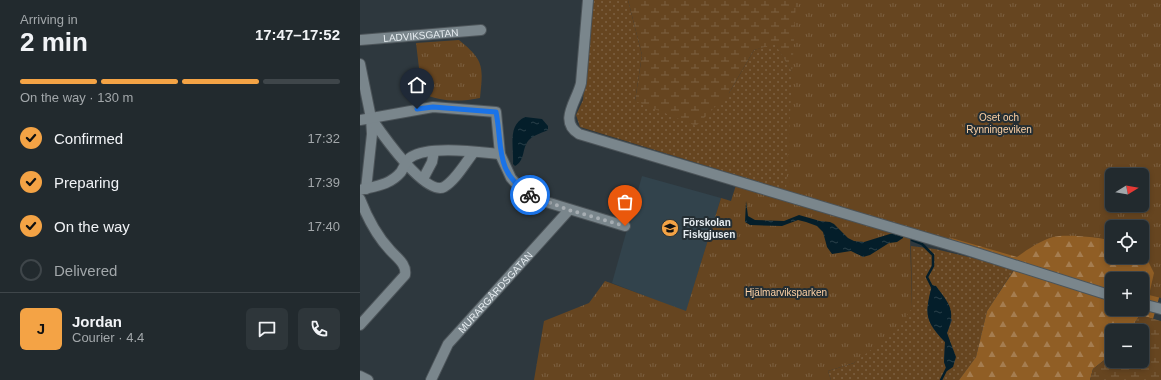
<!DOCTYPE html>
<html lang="en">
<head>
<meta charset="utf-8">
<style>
  body { margin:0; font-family:Arial,sans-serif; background:#2e363a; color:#f1f3f6; height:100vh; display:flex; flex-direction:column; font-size:15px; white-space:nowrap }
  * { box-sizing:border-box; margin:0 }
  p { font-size:13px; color:#a2a7aa }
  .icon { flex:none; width:22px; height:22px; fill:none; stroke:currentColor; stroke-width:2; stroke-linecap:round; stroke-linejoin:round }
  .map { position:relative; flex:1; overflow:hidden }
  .panel { display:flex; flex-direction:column; background:#222a2e; width:360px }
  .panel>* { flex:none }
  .needle { width:26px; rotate:79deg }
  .fabs { position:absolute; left:745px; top:168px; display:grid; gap:8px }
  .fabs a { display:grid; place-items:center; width:44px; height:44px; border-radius:6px; background:#222a2e; box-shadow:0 2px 6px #0003,0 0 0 1px #3f464a; font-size:20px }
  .pin { position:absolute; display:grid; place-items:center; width:34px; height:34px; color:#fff; margin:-41px -17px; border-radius:50% 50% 50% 0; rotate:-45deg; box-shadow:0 0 4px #0007 }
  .pin .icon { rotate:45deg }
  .courier { position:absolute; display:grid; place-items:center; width:40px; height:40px; margin:-20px; border:3px solid #1a73e8; border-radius:50%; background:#fff; color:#222; box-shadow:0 1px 5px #0007 }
  .summary em { font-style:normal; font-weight:700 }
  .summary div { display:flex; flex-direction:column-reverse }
  .summary { display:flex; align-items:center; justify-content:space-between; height:68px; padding:0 20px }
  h1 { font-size:26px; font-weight:700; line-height:30px }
  .bar { display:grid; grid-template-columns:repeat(4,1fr); gap:6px 4px; align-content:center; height:48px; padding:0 20px }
  .bar i { height:5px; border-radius:3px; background:#3f464a }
  .bar .selected { background:#f4a345 }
  .bar p { grid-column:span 4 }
  .line { display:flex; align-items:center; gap:10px; padding:0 20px; border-top:1px solid #3f464a }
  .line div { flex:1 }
  .round { display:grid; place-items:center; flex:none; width:42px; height:42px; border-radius:6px; background:#2e363a }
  ol { padding:0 20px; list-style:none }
  li { display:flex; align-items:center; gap:12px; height:44px }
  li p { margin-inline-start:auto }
  li .icon { padding:4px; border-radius:50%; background:#f4a345; color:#111; stroke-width:4 }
  li:last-child { color:#a2a7aa }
  li i { width:22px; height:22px; border:2px solid #3f464a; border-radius:50% }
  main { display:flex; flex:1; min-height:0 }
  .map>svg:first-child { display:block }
  .built { fill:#32434c }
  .grass { fill:url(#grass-dots); fill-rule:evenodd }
  .forest { fill:url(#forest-firs); fill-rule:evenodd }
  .wetland { fill:url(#wetland-marsh) }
  .park { fill:url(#park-tufts); fill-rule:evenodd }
  .water { fill:url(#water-ripples) }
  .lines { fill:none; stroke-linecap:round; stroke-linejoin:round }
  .stream { stroke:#041e2a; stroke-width:2.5 }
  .minor-casing { stroke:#4c5459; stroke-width:12 }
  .minor { stroke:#7a868c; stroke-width:10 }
  .done { stroke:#a6adb2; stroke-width:4; stroke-dasharray:0 7.2 }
  .route { stroke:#1a73e8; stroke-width:5 }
  .labels { text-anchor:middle; stroke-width:4; stroke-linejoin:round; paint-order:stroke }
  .street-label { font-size:10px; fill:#e6ecf0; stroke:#242e33 }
  .park-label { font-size:10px; fill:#fed2a6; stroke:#242e33 }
  .poi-label { font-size:10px; font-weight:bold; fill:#e6ecf0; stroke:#242e33; text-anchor:start }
</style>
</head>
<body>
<main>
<section class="panel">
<div class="summary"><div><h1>2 min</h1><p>Arriving in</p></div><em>17:47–17:52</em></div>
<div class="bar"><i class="selected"></i><i class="selected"></i><i class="selected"></i><i></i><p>On the way · 130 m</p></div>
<ol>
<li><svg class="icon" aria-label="check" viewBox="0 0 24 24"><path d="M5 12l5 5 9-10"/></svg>Confirmed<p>17:32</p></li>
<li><svg class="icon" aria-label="check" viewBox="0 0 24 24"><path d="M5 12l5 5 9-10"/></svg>Preparing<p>17:39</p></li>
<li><svg class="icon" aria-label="check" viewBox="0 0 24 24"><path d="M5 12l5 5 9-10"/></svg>On the way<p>17:40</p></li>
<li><i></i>Delivered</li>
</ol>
<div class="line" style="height:72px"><b class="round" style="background:#f4a345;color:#111">J</b><div><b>Jordan</b><p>Courier · 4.4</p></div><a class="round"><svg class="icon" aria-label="chat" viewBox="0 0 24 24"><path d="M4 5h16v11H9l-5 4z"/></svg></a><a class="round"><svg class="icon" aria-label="phone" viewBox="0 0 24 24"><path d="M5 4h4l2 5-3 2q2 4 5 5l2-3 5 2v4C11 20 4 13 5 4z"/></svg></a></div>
</section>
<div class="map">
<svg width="801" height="380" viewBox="0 0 801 380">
  <defs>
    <pattern id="grass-dots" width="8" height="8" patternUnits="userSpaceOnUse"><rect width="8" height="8" fill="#664520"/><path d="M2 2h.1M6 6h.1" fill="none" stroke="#7c6041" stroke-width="1.8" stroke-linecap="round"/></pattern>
    <pattern id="forest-firs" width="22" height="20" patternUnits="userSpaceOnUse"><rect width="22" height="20" fill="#905e25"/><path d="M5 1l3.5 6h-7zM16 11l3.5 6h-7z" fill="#a57d50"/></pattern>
    <pattern id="wetland-marsh" width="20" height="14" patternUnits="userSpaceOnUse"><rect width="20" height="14" fill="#664520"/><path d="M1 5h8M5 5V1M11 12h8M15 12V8" fill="none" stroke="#7c6041"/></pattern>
    <pattern id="park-tufts" width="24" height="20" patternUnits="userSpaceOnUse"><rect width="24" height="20" fill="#664520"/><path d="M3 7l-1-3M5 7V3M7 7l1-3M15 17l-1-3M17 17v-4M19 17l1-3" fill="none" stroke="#7c6041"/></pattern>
    <pattern id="water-ripples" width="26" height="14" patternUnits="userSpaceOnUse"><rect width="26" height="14" fill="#041e2a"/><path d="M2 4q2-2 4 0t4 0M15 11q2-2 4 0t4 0" fill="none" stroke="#293f49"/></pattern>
  </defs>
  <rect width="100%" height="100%" fill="#2e383e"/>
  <path class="built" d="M 282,176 L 361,198 L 326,312 L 252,283 Z"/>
  <path class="grass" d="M 232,0 L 268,0 L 282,55 L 275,101 L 369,93 L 394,50 L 415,43 L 443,90 L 801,152 L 782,227 L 596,193 L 591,241 L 220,127 L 216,115 L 223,100 ZM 752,175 L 782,175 L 782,205 L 752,205 Z
    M 551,246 L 575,249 L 655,268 L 627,311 L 616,357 L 599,380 L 471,380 L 468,371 L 494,363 L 552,308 ZM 572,286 L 592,320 L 587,333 L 589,340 L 587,370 L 584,362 L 585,342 C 564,320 565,314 572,286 Z"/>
  <path class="forest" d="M 596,193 L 752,227 L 752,257 L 782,257 L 782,227 L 801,291 L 793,319 L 780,315 L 769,331 L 752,331 L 752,354 L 733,369 L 730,380 L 599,380 L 616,357 L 627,311 L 660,261 L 591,241 ZM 752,279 L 782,279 L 782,309 L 752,309 Z"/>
  <path class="wetland" d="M 268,0 L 511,0 L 443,90 L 415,44 L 394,50 L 369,93 L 336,126 L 275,101 L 282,55 Z
    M 780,315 L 801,321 L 801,380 L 730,380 L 733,369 L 752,354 L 752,361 L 782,361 L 782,331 L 769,331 Z"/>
  <path class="park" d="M 436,0 L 801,0 L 801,298 L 789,295 L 794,273 L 785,255 L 782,254 L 782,227 L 752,227 L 752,241 C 741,237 704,234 693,237 C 680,241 668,249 657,257 L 426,190 ZM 752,175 L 782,175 L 782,205 L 752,205 Z
    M 99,40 C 125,61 123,67 120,98 C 100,102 80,102 62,93 L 56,43 Z
    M 376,185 L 550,236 L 552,308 L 538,329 L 494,363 L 468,371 L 471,380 L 174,380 L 184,321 L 229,303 L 245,281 L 326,311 L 361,198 L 371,201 Z"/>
  <path class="water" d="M 165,117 L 182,119 L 188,126 L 188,130 C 181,133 172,136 168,141 C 162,149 165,161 155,166 L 153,164 C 154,147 147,125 165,117 Z
    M 386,201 L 388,216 L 395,220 L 424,221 L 439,215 L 460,221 L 470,222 L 474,224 L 488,238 L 494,241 L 504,242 L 533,233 L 543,235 L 543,238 L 537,242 L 529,243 L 510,255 L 503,257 L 491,251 L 472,254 L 467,247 L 463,232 L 457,226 L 446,222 L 438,220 L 422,226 L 390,225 L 385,222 Z
    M 572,285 L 576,286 C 590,305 596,310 587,333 L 596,357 L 593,367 L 587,371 L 584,362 L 585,342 C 564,320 565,314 572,285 Z"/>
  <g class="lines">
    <path class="stream" d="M 552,240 L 562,244 L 573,255 L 573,266 L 567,277 L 572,287
      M 581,380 L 587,368"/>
    <defs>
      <g id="minor">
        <path d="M 228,0 L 221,83 C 217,101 198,121 219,134 L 607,250 L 752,296"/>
        <path id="s1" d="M 0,40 L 121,30"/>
        <path d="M 0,64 L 11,118 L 12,134 L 6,189"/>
        <path d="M 11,118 C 20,131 65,197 84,187 C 96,180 105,163 114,152"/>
        <path d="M 0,120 L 73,107 L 136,112 L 140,154 L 151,178 L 161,189 L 183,201 L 265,226"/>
        <path d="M 63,179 L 72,162 L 74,151"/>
        <path d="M 0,190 C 16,186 30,185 41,172 C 44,167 47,159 51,157 C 69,145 119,152 140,154"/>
        <path d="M 0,199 C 7,217 16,235 30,250 C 37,258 47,264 45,275 L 0,325"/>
        <path d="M 782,304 L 801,309"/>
        <path d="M 0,376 L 8,380"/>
        <path id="s2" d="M 71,380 L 88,344 L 209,210"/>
      </g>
    </defs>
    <use href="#minor" class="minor-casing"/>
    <use href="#minor" class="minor"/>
  </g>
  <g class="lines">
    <path class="done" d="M 170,195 L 209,210 L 265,226"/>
    <path class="route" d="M 57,109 L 73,107 L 136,112 C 143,147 134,171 170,195"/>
  </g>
  <defs>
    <symbol id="school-disc" viewBox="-11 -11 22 22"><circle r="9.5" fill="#f4a345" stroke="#242e33"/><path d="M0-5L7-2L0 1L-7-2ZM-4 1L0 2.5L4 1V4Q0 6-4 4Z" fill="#111"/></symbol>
  </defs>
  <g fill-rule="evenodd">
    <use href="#school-disc" x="300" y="218" width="20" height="20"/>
  </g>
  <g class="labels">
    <g class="street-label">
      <text dy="4" stroke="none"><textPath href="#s1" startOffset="61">LADVIKSGATAN</textPath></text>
      <text dy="4" stroke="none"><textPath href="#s2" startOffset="110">MURARGÅRDSGATAN</textPath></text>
    </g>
    <g class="park-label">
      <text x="639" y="121">Oset och<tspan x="639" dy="12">Rynningeviken</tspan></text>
      <text x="426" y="296">Hjälmarviksparken</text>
    </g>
    <g class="poi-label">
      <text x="323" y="226">Förskolan<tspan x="323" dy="12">Fiskgjusen</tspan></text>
    </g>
  </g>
</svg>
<div class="fabs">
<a><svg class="needle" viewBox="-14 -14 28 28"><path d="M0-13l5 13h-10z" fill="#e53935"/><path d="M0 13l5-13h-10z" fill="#a2a7aa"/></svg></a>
<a><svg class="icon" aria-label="locate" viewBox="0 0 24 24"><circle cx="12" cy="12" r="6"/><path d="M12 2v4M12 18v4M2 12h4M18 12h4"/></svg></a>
<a>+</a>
<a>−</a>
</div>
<div class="pin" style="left:265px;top:226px;background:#ea580c"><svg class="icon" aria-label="bag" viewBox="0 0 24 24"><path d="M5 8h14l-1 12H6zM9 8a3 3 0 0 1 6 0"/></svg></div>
<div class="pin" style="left:57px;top:109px;background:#1f2937"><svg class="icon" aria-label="home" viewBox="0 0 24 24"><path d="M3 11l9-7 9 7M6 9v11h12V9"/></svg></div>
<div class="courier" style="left:170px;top:195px"><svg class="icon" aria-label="bike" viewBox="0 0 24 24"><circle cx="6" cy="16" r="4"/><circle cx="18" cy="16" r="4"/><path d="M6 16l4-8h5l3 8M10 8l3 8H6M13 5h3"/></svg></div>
</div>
</main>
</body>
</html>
